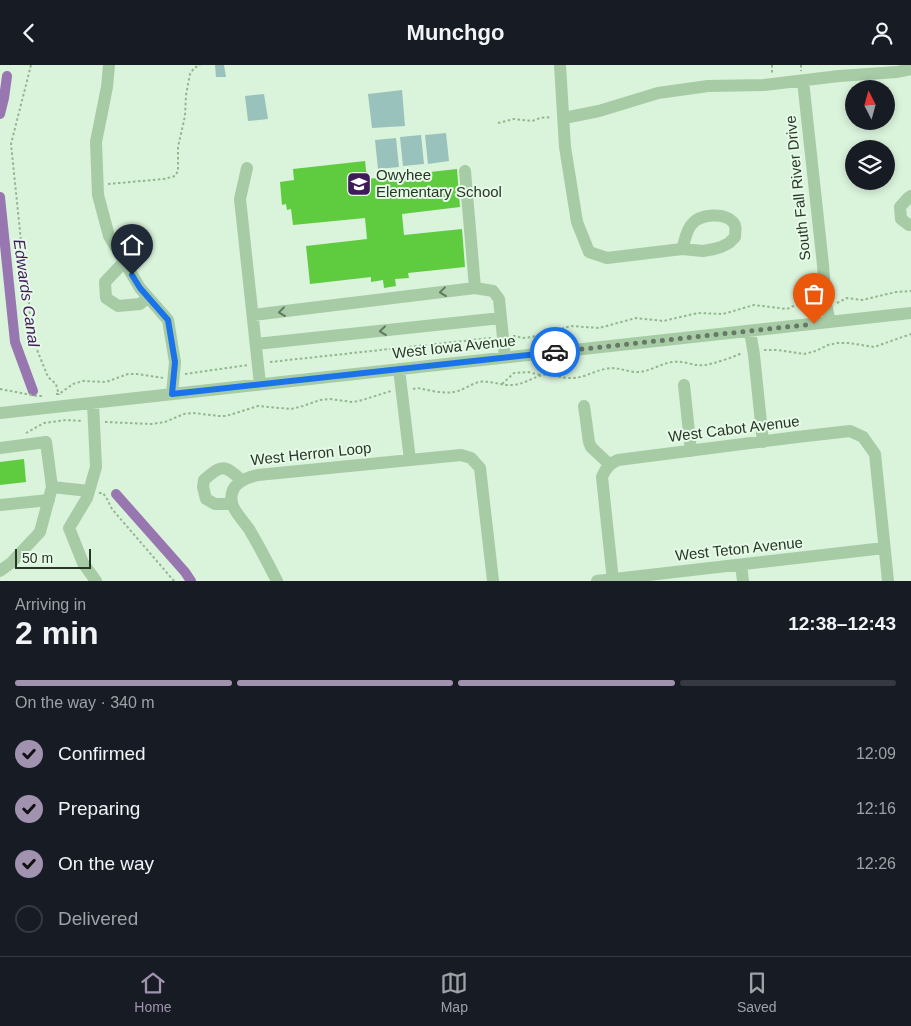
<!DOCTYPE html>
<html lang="en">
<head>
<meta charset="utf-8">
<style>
  body { margin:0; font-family:Arial,sans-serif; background:#242831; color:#f1f3f6; height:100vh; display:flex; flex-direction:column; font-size:19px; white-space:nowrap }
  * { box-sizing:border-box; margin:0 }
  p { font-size:16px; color:#9ea1a6 }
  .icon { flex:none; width:28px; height:28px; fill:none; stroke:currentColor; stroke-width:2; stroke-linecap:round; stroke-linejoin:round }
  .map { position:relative; height:516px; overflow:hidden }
  .details { display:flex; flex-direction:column; background:#171b24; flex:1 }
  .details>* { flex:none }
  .needle { width:32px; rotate:354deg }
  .tools { position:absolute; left:845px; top:15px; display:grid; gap:10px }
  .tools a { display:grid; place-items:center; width:50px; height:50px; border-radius:50%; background:#171b24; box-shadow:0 2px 8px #0003; font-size:25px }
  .scale { position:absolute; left:15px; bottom:12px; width:76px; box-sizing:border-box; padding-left:5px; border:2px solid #293627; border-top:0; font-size:14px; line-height:18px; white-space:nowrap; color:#293627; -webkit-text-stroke:4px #e6fae8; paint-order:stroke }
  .pin { position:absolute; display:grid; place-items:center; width:42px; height:42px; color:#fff; margin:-51px -21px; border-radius:50% 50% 50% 0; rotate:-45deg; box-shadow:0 0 5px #0007 }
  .pin .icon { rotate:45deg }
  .courier { position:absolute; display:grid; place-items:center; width:50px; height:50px; margin:-25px; border:4px solid #1a73e8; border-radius:50%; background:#fff; color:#222; box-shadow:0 1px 6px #0007 }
  .summary em { font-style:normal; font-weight:800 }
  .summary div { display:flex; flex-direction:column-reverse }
  .summary { display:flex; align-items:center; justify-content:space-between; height:85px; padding:0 15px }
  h1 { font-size:32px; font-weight:800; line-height:38px }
  .bar { display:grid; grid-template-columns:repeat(4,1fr); gap:8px 5px; align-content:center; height:60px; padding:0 15px }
  .bar i { height:6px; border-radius:4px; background:#363941 }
  .bar .on { background:#a192b0 }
  .bar p { grid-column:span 4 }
  ol { padding:0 15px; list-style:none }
  li { display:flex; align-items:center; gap:15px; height:55px }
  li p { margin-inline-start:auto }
  li .icon { padding:5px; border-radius:50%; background:#a192b0; color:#111; stroke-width:4 }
  li:last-child { color:#9ea1a6 }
  li i { width:28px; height:28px; border:2px solid #363941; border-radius:50% }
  header { display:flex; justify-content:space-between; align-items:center; height:65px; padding:0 15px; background:#171b24; font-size:22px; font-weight:800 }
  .dock { display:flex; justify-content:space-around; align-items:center; height:70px; border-top:1px solid #363941; background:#171b24; font-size:14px; color:#9ea1a6 }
  .dock a { display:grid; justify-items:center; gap:2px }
  .dock .on { color:#a192b0 }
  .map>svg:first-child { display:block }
  .green { fill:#99c2bd }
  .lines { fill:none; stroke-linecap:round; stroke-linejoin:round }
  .canal { stroke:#9877b1; stroke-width:10 }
  .building { fill:#5fcb3f }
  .path { stroke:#91b78f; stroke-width:2; stroke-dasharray:2.5 2.5; stroke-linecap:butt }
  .minor { stroke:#a6cba5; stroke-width:12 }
  .oneway { stroke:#617960 }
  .done { stroke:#677866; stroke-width:5; stroke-dasharray:0 9 }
  .route { stroke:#1a73e8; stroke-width:6 }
  .labels { text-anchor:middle; stroke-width:4; stroke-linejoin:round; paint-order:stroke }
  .poi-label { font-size:15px; fill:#293627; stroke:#e6fae8; text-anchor:start }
  .street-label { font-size:15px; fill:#293627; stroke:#e6fae8 }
  .water-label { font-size:16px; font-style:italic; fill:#401b5a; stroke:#e6fae8 }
</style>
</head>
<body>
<header><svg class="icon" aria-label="back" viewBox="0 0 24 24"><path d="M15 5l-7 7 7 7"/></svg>Munchgo<svg class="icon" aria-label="person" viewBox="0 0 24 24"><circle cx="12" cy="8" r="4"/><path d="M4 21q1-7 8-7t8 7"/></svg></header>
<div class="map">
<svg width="911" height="516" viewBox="0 0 911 516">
  <rect width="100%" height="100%" fill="#daf3db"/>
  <path class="green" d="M 215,0 L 224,0 L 226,12 L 216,12 Z
    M 402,25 L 405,61 L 372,63 L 368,29 Z
    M 264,29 L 268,54 L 248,56 L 245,31 Z
    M 446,68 L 449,96 L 428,99 L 425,70 Z
    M 421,70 L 424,99 L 403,101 L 400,72 Z
    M 396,73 L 399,102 L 378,104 L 375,75 Z"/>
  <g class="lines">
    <path class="canal" d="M 0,49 L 4,33 L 7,11
      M 0,132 L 15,277 L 33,326
      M 116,429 L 185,507 L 191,516"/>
  </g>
  <path class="building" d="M 365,96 L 367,114 L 457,104 L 460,142 L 402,149 L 404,170 L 462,164 L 465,202 L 408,208 L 409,213 L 395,214 L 396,221 L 384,223 L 383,215 L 371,217 L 371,212 L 310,219 L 306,181 L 367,174 L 365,153 L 293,160 L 291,144 L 287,145 L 286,139 L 282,140 L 280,117 L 294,115 L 293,104 Z
    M 24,394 L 26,417 L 0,420 L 0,397 Z"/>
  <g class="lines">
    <path class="path" d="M 31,0 L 11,79 L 21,176 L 29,238 L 31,270 L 48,312 L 56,319 L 59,330
      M 772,0 L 772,9
      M 801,0 L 801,6
      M 498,58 L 514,54 L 532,56 L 540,53 L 551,52
      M 108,119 L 164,114 L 175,111 L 178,106 L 178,82 L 185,51 L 186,30 L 190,9 L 194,3 L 200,0
      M 837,238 L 847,233 L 862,235 L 896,227 L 911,226
      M 513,271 L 516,271 L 522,273 L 532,272 L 571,261 L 599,263 L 636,253 L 663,256 L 698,248 L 723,249 L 754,240 L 787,244 L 804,236 L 815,239
      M 764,285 L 778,285 L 804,289 L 816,286 L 828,280 L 837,278 L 849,278 L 874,282 L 911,269
      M 270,297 L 491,273
      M 185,309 L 248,300
      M 502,319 L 514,308 L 528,307 L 540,310
      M 0,324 L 37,331 L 42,331
      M 413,324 L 417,323 C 430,325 444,330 458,326 C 465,324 471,319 479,317 C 490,315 502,321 513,320 C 524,319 532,313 542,310 C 552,308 562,314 572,313 C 584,313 594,306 605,304 C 616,301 624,306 635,307 C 648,308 659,299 672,297 C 684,295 695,302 705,300 C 713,299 734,292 742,288
      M 56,329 L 59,329 L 73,319 L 83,316 L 106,317 L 128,309 L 137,309 L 164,313
      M 105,357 L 151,359 L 165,357 L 184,349 L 193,348 L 219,351 L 226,351 L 258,341 L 291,344 L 303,341 L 320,335 L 330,334 L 352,337 L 359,336 L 391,326
      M 26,368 L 44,358 L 66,355 L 83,356
      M 99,428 L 103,428 L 107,434 L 112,444 L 174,516"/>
    <path class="minor" d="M 109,0 L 107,22 L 96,77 L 98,130 L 109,171 L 140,223 L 168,255 L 175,297 L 172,329
      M 560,0 L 565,82 L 577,157 L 589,187 L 607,193 L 682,184 L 703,186 L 714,184 L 721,182 L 729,178 L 735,172 C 735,167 737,161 733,157 C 724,147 700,149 692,159 C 686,165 685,176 682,184
      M 803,16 L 823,200 L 826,239 L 830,257
      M 564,53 L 599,46 L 658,28 L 708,21 L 764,20 L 839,11 L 897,7 L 911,4
      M 247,103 L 240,134 L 260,319
      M 465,106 L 475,223
      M 911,131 L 908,133 L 900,142 L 901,154 L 909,160 L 911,160
      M 124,197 L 105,217 L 106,233 L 118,241 L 140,239 L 148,232
      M 253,250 L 475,223 L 493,226 L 499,234 L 505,292
      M 750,266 L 754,290 L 763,377
      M 256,279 L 501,253
      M 399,304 L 410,395
      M 684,320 L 691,386
      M 93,338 L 96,402 L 87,433 L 69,463 L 83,498 L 96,516
      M 584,341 L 589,377 L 591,382 L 609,399
      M 0,348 L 911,248
      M 0,383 L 46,377 L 52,422
      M 232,439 L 215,439 L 206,434 L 203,422 L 204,415 C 221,400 224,399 241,415
      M 0,440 L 49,435
      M 741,500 L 743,516
      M 0,506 L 11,498 L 40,467 L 52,422 L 89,426
      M 277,516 C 268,498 259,481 249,464 C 244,457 233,445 232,438 C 228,420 244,413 258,410 L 461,390 L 471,393 L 480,403 L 493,516
      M 597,516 L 884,483
      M 613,516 L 602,412 C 606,403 609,399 618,395 L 797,372 L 850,366 L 863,372 L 875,389 L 888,516"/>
  </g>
  <defs><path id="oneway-chevron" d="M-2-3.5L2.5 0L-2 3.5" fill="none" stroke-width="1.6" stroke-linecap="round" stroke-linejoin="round" transform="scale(1.25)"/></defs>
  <g class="oneway">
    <use href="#oneway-chevron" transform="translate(443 227) rotate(173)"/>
    <use href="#oneway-chevron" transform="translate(282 247) rotate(173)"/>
    <use href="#oneway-chevron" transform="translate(383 266) rotate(174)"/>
  </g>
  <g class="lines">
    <path class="done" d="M 555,287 L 814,259"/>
    <path class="route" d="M 132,210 L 140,223 L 168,255 L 175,297 L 172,329 L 555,287"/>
  </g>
  <defs>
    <symbol id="school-square" viewBox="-11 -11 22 22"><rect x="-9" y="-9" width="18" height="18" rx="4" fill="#401b5a" stroke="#e6fae8"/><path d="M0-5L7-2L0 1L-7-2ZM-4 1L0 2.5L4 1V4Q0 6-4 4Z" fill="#fff"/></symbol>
  </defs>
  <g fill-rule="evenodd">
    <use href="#school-square" x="345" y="105" width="28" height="28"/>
  </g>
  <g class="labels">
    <g class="poi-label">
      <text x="376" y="115">Owyhee<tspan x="376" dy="17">Elementary School</tspan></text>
    </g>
    <g class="street-label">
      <text transform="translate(798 123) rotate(-96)" y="5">South Fall River Drive</text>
      <text transform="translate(454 282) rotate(-6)" y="5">West Iowa Avenue</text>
      <text transform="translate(734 364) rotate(-7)" y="5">West Cabot Avenue</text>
      <text transform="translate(311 389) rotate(-6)" y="5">West Herron Loop</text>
      <text transform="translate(739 484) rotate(-6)" y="5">West Teton Avenue</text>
    </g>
    <g class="water-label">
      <text transform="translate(27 228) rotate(82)" y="6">Edwards Canal</text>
    </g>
  </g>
</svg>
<div class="tools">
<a><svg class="needle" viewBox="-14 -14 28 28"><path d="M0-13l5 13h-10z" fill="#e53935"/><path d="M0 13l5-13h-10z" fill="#9ea1a6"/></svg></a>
<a><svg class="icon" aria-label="layers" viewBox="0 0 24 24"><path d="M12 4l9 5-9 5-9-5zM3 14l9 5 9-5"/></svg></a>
</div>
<div class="scale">50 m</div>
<div class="pin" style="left:814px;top:259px;background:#ea580c"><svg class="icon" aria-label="bag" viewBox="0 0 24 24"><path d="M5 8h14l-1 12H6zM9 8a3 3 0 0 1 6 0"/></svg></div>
<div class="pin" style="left:132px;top:210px;background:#1f2937"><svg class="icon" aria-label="home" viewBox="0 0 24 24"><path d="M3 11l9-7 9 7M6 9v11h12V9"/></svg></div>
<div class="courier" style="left:555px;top:287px"><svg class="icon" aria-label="car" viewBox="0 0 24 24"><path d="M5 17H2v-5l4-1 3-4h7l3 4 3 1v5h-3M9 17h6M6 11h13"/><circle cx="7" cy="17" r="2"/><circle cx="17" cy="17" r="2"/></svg></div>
</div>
<section class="details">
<div class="summary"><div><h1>2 min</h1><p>Arriving in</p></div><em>12:38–12:43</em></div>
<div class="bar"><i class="on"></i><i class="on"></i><i class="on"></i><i></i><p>On the way · 340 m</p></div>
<ol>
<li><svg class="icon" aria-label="check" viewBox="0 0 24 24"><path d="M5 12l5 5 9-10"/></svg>Confirmed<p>12:09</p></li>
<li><svg class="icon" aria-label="check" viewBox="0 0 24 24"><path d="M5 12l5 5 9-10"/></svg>Preparing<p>12:16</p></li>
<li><svg class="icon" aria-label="check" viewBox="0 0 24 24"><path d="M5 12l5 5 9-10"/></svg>On the way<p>12:26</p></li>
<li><i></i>Delivered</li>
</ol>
</section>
<nav class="dock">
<a class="on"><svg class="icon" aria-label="home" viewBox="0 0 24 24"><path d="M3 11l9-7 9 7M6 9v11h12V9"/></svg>Home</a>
<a><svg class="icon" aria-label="map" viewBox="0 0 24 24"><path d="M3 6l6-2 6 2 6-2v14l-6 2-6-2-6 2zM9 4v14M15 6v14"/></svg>Map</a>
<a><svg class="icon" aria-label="saved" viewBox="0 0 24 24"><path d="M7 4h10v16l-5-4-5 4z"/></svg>Saved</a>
</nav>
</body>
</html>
